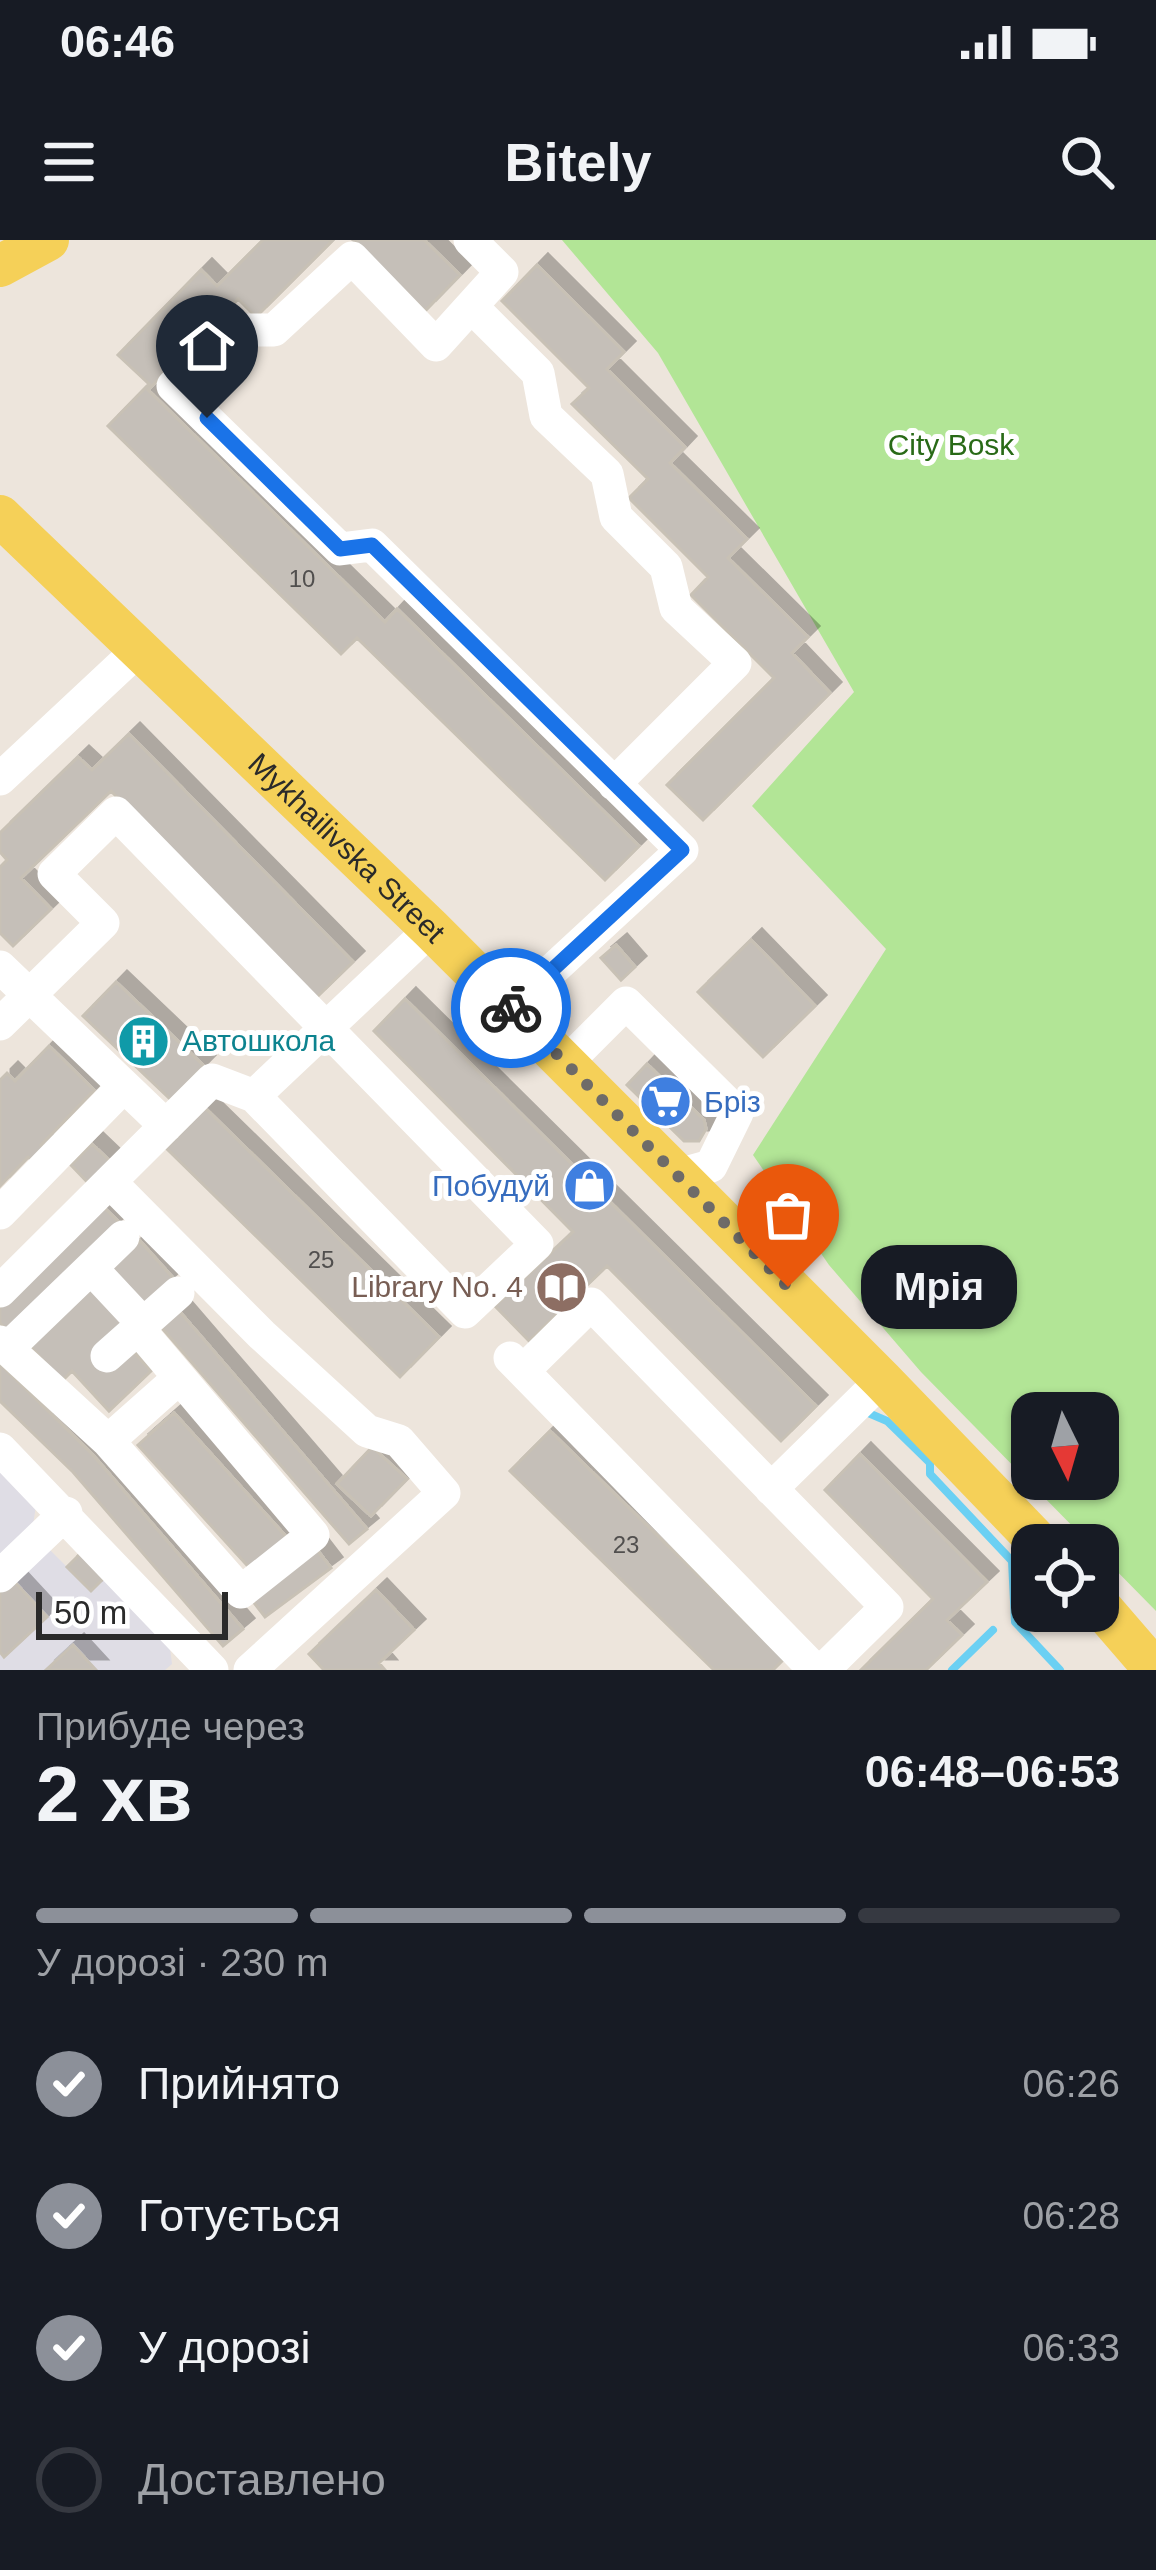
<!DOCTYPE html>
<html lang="uk">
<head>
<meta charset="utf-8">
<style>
  body { margin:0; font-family:Helvetica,sans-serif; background:#20242c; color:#f1f3f6; height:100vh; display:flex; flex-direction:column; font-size:45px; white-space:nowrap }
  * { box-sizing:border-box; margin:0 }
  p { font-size:39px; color:#9ea1a6 }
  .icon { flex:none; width:66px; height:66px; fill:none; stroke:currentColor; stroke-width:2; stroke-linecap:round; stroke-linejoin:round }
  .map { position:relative; height:1430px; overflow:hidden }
  .sheet { display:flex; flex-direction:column; background:#171b24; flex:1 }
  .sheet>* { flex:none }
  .needle { width:78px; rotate:175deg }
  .controls { position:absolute; left:1011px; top:1152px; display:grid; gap:24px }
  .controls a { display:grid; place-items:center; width:108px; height:108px; border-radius:24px; background:#171b24; box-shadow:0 3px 9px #0004; font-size:60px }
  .scale { position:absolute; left:36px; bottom:30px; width:192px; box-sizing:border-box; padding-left:12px; border:6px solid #2a2a2a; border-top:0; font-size:33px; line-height:42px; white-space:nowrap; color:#2a2a2a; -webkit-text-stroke:9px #fff; paint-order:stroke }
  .pin { position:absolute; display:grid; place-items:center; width:102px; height:102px; color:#fff; margin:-123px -51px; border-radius:50% 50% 50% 0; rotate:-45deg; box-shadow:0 0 12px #0007 }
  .pin .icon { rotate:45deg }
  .courier { position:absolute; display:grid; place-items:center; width:120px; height:120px; margin:-60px; border:9px solid #1a73e8; border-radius:50%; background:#fff; color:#222; box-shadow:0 3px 15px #0007 }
  .bubble { position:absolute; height:84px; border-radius:36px; background:#171b24; box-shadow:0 3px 9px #0004; font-size:39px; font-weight:700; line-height:84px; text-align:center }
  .head em { font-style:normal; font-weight:700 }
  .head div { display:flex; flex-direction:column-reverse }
  .head { display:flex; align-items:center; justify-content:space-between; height:204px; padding:0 36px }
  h1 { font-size:78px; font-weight:700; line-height:90px }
  .bar { display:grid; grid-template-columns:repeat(4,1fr); gap:18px 12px; align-content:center; height:144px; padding:0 36px }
  .bar i { height:15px; border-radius:9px; background:#363941 }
  .bar .active { background:#8c9099 }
  .bar p { grid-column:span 4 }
  ol { padding:0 36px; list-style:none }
  li { display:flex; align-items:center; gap:36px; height:132px }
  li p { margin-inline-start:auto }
  li .icon { padding:12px; border-radius:50%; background:#8c9099; color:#fff; stroke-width:4 }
  li:last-child { color:#9ea1a6 }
  li i { width:66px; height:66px; border:6px solid #363941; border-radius:50% }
  .status { display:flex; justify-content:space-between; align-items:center; height:84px; padding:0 60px; background:#171b24; direction:ltr }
  .status svg { height:33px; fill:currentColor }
  header { display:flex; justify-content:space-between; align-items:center; height:156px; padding:0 36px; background:#171b24; font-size:54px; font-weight:700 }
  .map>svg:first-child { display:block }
  .industrial { fill:#dfdde5 }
  .green { fill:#b2e596; fill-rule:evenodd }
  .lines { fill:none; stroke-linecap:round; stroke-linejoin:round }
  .stream { stroke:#6bd0f3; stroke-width:8 }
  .building { fill:#c5bfb8; stroke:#c8c1b5; stroke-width:3; filter:url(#shadow) }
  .minor { stroke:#fff; stroke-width:33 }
  .major { stroke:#f5d058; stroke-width:42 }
  .done { stroke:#6e6b68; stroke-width:12; stroke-dasharray:0 21.6 }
  .route { stroke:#1a73e8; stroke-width:15 }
  .labels { text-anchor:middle; stroke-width:10; stroke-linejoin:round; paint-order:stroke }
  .number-label { font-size:24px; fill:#514f4e }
  .park-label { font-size:30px; fill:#296a17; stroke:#fff }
  .street-label { font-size:30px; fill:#2a2a2a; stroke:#fff }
  .culture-label { font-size:30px; fill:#0d838f; stroke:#fff; text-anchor:start }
  .shop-label { font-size:30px; fill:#366cbe; stroke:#fff; text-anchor:start }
  .education-label { font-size:30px; fill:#785e54; stroke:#fff; text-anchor:end }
</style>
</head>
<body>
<div class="status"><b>06:46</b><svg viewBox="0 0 49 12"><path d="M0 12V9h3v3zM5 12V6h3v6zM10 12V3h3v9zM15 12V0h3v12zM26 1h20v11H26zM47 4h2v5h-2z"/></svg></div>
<header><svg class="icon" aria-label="menu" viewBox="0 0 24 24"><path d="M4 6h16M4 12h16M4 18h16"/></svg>Bitely<svg class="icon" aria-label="search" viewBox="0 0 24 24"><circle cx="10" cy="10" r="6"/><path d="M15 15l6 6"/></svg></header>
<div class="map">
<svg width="1156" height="1430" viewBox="0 0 1156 1430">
  <defs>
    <filter id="shadow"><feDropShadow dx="11" dy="-11" stdDeviation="0" flood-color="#0004"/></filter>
  </defs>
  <rect width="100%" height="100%" fill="#ede5dc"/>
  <path class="industrial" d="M 0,1229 L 36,1265 L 32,1292 L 66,1326 L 82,1312 L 169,1400 L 172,1424 L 165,1430 L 0,1430 Z"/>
  <path class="green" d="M 562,0 L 1156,0 L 1156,1371 L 1098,1312 L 1098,1305 L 1091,1305 L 921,1132 L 829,1025 L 753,915 L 886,709 L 752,566 L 854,452 L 658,113 ZM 1032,1173 L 1098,1173 L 1098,1239 L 1032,1239 Z"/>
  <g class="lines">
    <path class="stream" d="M 866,1172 L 887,1181 L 930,1223 L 930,1234 L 1012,1321 L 1015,1382 L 1060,1430
      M 952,1430 L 993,1390"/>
  </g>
  <path class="building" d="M 263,0 L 333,0 L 256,77 L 238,59 L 148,150 L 385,382 L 397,369 L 639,606 L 605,640 L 357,398 L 341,414 L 108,186 L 149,144 L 118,115 L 201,30 L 217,46 Z
    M 353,0 L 424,0 L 460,35 L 425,71 Z
    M 537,25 L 624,112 L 607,129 L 685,207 L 670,223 L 747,299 L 728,318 L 808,397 L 792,413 L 830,453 L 703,580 L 667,545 L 774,438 L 691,355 L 708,337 L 629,258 L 648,239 L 572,164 L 589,148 L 502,61 Z
    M 129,494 L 353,722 L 315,759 L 111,551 L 21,638 L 51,669 L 13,706 L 0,693 L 0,627 L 7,620 L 0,612 L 0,593 L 78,517 L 92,530 Z
    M 751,700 L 815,766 L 763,817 L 698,752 Z
    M 616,705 L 635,727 L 621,740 L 601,718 Z
    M 116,742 L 204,826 L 171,860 L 83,776 Z
    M 405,759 L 816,1166 L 781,1201 L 607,1026 L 529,1101 L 495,1066 L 573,992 L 374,791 Z
    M 49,806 L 94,850 L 41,905 L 45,909 L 33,921 L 28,917 L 0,946 L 0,840 L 7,833 L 15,841 Z
    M 647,824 L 704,880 L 706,889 L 699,901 L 684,901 L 627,845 Z
    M 205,868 L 439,1097 L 400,1137 L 166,908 Z
    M 92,904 L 116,927 L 94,949 L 71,925 Z
    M 99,963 L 119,982 L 8,1091 L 0,1083 L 0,1062 Z
    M 140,1001 L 173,1038 L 141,1068 L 107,1031 Z
    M 93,1044 L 127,1080 L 132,1110 L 151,1131 L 109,1171 L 72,1131 L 62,1141 L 28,1104 Z
    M 179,1071 L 367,1289 L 349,1304 L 161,1087 Z
    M 0,1124 L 92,1214 L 243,1389 L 223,1406 L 73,1232 L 0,1161 Z
    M 174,1173 L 290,1301 L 254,1333 L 138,1205 Z
    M 550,1191 L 784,1419 L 773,1430 L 714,1430 L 510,1231 Z
    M 372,1207 L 407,1239 L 371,1276 L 337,1244 Z
    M 860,1214 L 987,1342 L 947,1380 L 962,1395 L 926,1430 L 861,1430 L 933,1359 L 825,1250 Z
    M 314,1306 L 331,1328 L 265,1377 L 248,1355 Z
    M 82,1312 L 106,1336 L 91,1351 L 67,1327 Z
    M 11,1338 L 47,1377 L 4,1417 L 0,1412 L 0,1349 Z
    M 376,1350 L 414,1390 L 379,1423 L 385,1430 L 324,1430 L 309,1414 Z
    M 73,1405 L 96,1430 L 46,1430 Z"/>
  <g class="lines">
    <path class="minor" d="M 470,0 L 502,32 L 436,105 L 352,18 L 274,90 L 230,90 L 173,146 L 340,309 L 372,305 L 682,610 L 509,770
      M 473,68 L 538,133 L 546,176 L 607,234 L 616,277 L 666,327 L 676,368 L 735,423 L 614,544
      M 0,539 L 137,411
      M 0,727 L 166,886
      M 0,784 L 103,683 L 54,634 L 116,573 L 537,1004 L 465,1072 L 254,856 L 212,840 L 0,1051
      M 564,825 L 626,763 L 737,873 L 711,926 L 675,936
      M 254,856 L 431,689
      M 110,942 L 262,1095 L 367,1191 L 399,1201 L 444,1253 L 250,1430
      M 0,973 L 124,846
      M 0,1102 L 108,1201 L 241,1352 L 313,1295 L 147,1099 L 134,1074 L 91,1028
      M 7,1109 L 123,997
      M 107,1116 L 178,1053
      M 510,1118 L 815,1430
      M 523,1131 L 591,1064 L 887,1367 L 823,1430
      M 108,1201 L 179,1138
      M 0,1209 L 212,1430
      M 771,1249 L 882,1140
      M 0,1336 L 66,1273"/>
    <g class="major">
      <path d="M 0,26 L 48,0"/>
      <path id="s1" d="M 0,276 L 431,689 L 882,1140 L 1041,1305"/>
      <path d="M 1098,1364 L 1155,1430"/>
    </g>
  </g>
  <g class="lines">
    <path class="done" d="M 511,768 L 788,1047"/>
    <path class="route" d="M 207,178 L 340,309 L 372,305 L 682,610 L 511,768"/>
  </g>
  <defs>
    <symbol id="building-disc" viewBox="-11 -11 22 22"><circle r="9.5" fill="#0f9aa8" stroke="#fff"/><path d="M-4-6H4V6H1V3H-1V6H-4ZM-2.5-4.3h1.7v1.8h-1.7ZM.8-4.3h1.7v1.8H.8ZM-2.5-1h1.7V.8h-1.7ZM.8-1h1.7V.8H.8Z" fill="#fff"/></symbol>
    <symbol id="supermarket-disc" viewBox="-11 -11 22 22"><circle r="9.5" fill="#3f7fe0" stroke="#fff"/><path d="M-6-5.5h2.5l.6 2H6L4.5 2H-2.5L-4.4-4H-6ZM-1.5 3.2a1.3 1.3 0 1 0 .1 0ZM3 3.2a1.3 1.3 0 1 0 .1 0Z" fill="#fff"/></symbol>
    <symbol id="shop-disc" viewBox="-11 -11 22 22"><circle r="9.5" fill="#3f7fe0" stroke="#fff"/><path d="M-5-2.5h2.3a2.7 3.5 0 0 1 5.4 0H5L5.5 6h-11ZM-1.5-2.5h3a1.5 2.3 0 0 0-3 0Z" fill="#fff"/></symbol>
    <symbol id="library-disc" viewBox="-11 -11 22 22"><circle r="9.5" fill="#8d6e63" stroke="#fff"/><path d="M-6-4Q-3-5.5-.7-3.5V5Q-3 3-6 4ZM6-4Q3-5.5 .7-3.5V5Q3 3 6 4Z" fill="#fff"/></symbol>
  </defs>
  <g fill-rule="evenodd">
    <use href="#building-disc" x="114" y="772" width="59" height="59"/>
    <use href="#supermarket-disc" x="636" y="832" width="59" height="59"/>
    <use href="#shop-disc" x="560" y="916" width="59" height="59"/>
    <use href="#library-disc" x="532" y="1018" width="59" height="59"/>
  </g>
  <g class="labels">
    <g class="number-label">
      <text x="302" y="347">10</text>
      <text x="321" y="1028">25</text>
      <text x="626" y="1313">23</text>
    </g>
    <g class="park-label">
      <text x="951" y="215">City Bosk</text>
    </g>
    <g class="street-label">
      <text dy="10" stroke="none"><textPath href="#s1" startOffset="480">Mykhailivska Street</textPath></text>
    </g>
    <g class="culture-label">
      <text x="182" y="811">Автошкола</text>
    </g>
    <g class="shop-label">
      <text x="704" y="872">Бріз</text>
      <text x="550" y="956" text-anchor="end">Побудуй</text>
    </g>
    <g class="education-label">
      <text x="523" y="1057">Library No. 4</text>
    </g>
  </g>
</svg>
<div class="controls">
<a><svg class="needle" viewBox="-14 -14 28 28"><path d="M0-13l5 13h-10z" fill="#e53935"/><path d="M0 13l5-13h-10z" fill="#9ea1a6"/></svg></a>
<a><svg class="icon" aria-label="locate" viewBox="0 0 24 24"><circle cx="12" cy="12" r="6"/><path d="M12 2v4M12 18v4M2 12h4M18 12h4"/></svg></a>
</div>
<div class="scale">50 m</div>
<div class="pin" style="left:788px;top:1047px;background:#ea580c"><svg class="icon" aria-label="bag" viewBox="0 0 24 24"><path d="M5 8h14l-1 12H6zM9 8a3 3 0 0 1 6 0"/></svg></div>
<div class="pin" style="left:207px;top:178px;background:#1f2937"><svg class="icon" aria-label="home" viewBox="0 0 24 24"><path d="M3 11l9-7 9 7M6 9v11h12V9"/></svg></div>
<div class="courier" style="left:511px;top:768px"><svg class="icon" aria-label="bike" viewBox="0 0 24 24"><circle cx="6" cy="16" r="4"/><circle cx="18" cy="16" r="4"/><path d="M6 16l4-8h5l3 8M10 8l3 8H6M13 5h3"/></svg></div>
<div class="bubble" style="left:861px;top:1005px;width:156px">Мрія</div>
</div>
<section class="sheet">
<div class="head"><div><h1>2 хв</h1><p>Прибуде через</p></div><em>06:48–06:53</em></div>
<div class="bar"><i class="active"></i><i class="active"></i><i class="active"></i><i></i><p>У дорозі · 230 m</p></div>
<ol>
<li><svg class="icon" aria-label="check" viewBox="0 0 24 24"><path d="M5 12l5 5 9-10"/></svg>Прийнято<p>06:26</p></li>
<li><svg class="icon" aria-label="check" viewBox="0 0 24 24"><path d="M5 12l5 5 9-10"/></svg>Готується<p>06:28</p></li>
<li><svg class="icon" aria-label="check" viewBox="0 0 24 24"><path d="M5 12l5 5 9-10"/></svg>У дорозі<p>06:33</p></li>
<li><i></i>Доставлено</li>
</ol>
</section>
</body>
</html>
